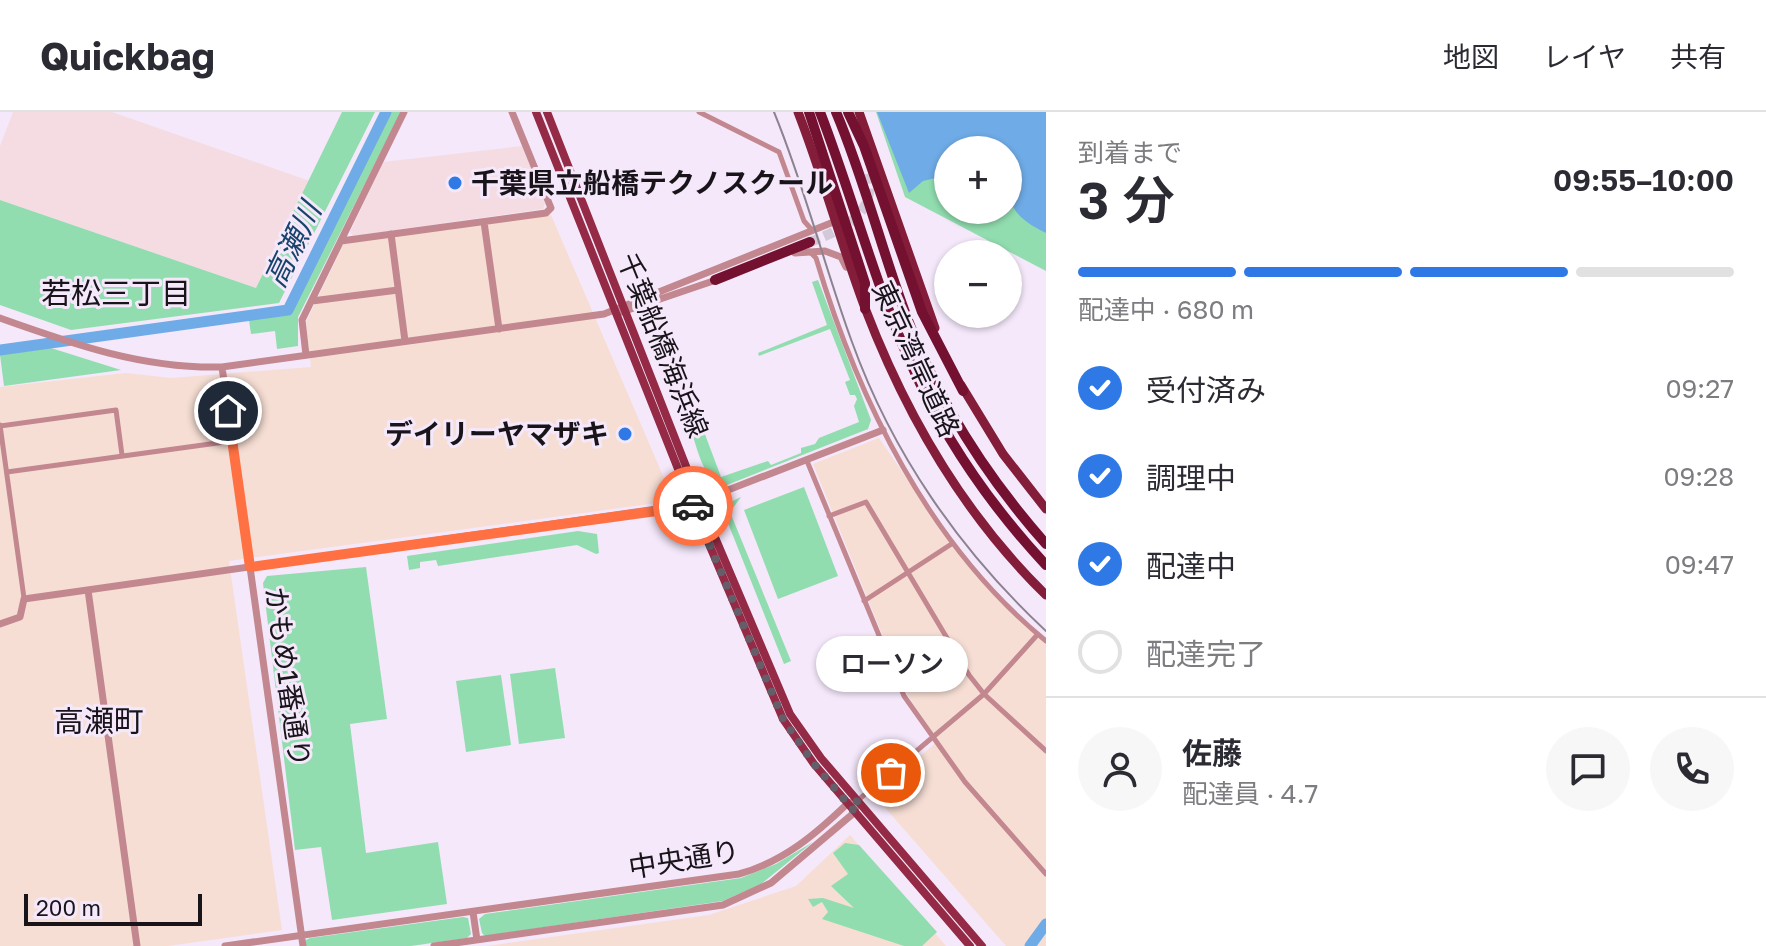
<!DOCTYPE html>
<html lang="ja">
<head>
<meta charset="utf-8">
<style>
  body { margin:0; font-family:"Golos Text","Noto Sans JP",sans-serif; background:#f7f7f7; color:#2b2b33; height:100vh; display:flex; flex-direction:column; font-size:30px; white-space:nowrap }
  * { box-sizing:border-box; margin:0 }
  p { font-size:26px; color:#7c7c81 }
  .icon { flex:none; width:44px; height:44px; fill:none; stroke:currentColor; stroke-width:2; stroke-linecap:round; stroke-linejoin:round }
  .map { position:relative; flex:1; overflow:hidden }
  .details { display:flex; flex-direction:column; background:#fff; width:720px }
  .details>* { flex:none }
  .controls { position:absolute; left:934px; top:24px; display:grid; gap:16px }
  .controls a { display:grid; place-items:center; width:88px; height:88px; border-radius:50%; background:#fff; box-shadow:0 2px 6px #0004; font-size:40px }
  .scale { position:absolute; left:24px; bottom:20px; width:178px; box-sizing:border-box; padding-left:8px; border:4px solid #18141a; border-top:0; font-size:22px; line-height:28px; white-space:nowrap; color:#18141a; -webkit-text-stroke:6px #f4e8fa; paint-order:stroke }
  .pin { position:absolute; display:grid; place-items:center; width:68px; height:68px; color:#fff; margin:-34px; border:4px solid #fff; border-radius:50%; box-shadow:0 2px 8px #0007 }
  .courier { position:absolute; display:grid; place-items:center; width:80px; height:80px; margin:-40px; border:6px solid #ff7043; border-radius:50%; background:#fff; color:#222; box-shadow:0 2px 10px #0007 }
  .bubble { position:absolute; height:56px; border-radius:28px; background:#fff; box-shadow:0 2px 6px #0004; font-size:26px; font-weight:600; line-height:56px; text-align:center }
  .headline em { font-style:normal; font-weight:600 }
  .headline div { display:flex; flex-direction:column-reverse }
  .headline { display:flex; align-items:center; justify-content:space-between; height:136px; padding:0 32px }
  h1 { font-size:52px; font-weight:600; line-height:60px }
  .bar { display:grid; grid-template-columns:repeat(4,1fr); gap:12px 8px; align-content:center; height:96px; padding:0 32px }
  .bar i { height:10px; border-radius:6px; background:#e1e1e2 }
  .bar .current { background:#2e79e5 }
  .bar p { grid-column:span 4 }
  .line { display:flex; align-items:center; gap:20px; padding:0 32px; border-top:2px solid #e1e1e2 }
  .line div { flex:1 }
  .round { display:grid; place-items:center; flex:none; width:84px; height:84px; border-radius:42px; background:#f7f7f7 }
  ol { padding:0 32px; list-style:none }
  li { display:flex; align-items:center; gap:24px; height:88px }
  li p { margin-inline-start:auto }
  li .icon { padding:8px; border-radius:50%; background:#2e79e5; color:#fff; stroke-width:4 }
  li:last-child { color:#7c7c81 }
  li i { width:44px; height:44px; border:4px solid #e1e1e2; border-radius:50% }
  header { display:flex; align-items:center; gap:48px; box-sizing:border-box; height:112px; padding:0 40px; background:#fff; border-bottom:2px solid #e1e1e2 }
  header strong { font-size:38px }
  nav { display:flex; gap:44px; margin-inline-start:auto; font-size:28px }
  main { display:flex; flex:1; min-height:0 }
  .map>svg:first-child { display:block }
  .industrial { fill:#f6ded4 }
  .education { fill:#f5dce3 }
  .green { fill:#91ddaf; fill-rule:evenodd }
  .water { fill:#6fabe6 }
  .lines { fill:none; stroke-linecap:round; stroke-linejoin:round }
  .river { stroke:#6fabe6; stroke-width:11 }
  .motorway-tunnel { stroke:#d3c8d8; stroke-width:10; stroke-dasharray:10 5; stroke-linecap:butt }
  .minor { stroke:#c38790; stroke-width:5 }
  .tertiary { stroke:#c38790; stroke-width:7 }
  .primary { stroke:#942a45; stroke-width:8 }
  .trunk { stroke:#841d3a; stroke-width:9 }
  .motorway { stroke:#741030; stroke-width:10 }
  .rail { stroke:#8b838f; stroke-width:2 }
  .done { stroke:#655e68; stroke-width:8; stroke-dasharray:0 14.4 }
  .route { stroke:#ff7043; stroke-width:10 }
  .poi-dot { fill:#2e79e5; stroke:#f4e8fa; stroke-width:3 }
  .labels { text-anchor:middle; stroke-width:6; stroke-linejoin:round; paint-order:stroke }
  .poi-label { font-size:28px; font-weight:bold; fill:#18141a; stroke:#f4e8fa; text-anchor:start }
  .street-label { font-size:28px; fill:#18141a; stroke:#f4e8fa }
  .water-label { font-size:30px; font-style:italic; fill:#18436a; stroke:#f4e8fa }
  .neighbourhood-label { font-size:30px; fill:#18141a; stroke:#f4e8fa }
</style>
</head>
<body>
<header>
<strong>Quickbag</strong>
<nav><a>地図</a><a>レイヤ</a><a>共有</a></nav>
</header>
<main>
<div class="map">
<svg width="1046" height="834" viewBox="0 0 1046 834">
  <rect width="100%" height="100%" fill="#f4e8fa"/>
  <path class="industrial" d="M 551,103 L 670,380 L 664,390 L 229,449 L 282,818 L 168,834 L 0,834 L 0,275 L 126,261 L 171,266 L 311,255 L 306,210 L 344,131 Z
    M 879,326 L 962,447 L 1046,533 L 1046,834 L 1006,834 L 874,683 L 938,629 L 905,579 L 813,352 Z
    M 850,723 L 946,834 L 487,834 L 709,803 L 796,774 Z"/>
  <path class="education" d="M 13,0 L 112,0 L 310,69 L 256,176 L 0,88 L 0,34 Z
    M 522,34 L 545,92 L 543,97 L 353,124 L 350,120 L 383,50 Z"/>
  <path class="green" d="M 342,0 L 375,0 L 279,191 L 71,218 L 0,193 L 0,88 L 256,176 Z
    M 390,0 L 401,0 L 298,205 L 298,234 L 277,237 L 275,219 L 251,222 L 249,208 L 290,202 Z
    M 876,0 L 1046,0 L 1046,159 L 905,85 ZM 948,38 L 1008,38 L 1008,98 L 948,98 Z
    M 818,168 L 871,308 L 868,317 L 722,375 C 703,367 697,335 690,315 L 692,308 L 700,309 L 721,365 L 768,349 L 771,353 L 801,341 L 801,336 L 815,332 L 819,326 L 859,310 L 854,294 L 857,287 L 855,283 L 850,283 L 845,270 L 850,268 L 830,217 L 759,244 L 758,241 L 827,213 L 812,170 Z
    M 51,236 L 121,258 L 4,274 L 0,243 Z
    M 804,375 L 838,464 L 778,487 L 744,398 Z
    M 741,385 L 730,400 L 791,549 L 784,552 L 724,401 L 728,391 Z
    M 578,419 L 597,422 L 599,441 L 596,442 L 577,433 L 438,454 L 436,448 L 420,450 L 420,456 L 409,458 L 407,444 Z
    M 366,455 L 387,607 L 350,612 L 366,741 L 438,730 L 447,792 L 332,808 L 321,735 L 295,738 L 263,471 L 267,464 Z
    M 555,556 L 565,626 L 519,632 L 510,562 Z
    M 501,563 L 511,633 L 466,640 L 456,569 Z
    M 813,730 L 761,772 L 723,789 L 485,824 L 482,821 L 479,807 L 485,802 L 741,766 L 776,752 Z
    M 845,731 L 859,733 L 937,820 L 922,834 L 904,834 L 822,807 L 828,800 L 822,790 L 813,795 L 808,787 L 823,786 L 854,796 L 831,774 L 848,762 L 833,741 Z
    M 463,805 L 468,806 L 471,822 L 467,826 L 411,834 L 306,834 L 306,828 L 310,826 Z"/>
  <path class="water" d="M 877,0 L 1046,0 L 1046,121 C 1001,99 1008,83 1008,38 L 948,38 L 948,63 L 923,69 L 909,81 Z"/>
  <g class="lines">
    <path class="river" d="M 0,238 L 288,198 L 386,0
      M 1030,834 L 1046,812"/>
    <path class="motorway-tunnel" d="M 810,130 C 844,117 879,101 867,59"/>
    <path class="minor" d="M 699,0 L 779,40 L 804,109 L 812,118
      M 809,139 L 816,146 C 858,288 929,433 1046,529
      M 0,313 L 24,486
      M 0,314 L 116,298 L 122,343
      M 807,349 L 904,584 L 965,670 L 1046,762
      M 7,360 L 232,329
      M 829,404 L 866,390 L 969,563 L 984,582 L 1046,639
      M 864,489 L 953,431
      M 857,689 L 984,582 L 1038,522"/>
    <path class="tertiary" d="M 484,110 L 499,217
      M 391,122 L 405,229
      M 341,129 L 546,101 L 551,96 L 512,0
      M 795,141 L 825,139 L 841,145 L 846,155
      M 312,189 L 398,178
      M 622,200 L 719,167
      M 0,206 C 73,232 143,257 222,255 L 604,202 L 836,109
      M 306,243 L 302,208 L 404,0
      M 222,255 L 303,834
      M 88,478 L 137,834
      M 0,512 L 20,505 L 24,487 L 692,392 L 883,318
      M 473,800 L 477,828
      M 225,834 L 739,762 C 783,750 816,722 848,691 L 857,689
      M 434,834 L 723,793 L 771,771 L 855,700 L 856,695"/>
    <path class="primary" d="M 536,0 L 692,392 L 783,607 L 814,652 L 970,834
      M 547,0 L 700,390 L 790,602 L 821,646 L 982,834"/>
    <path class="trunk" d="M 798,0 C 823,64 841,132 865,196 C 906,303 964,403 1046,483
      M 859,0 L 935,216
      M 961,273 L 1003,342 L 1046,397"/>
    <path class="motorway" d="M 809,0 L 865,171 L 865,197
      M 820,0 C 852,83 874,170 911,252 C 944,326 991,394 1046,453
      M 836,0 C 864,66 881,136 906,203 C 937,288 986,364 1046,432
      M 848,0 L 864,34 L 922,200 L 963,279
      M 715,168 L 810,130"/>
    <path class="rail" d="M 774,0 C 805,75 824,154 852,230 C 892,341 960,439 1046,519"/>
  </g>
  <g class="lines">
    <path class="done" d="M 693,394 L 783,607 L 814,652 L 855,700 L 857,689 L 891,661"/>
    <path class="route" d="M 228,299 L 250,455 L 693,394"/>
  </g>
  <g class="poi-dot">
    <circle cx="455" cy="71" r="8"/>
    <circle cx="625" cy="322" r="8"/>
  </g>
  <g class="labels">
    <g class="poi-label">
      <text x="471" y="81">千葉県立船橋テクノスクール</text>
      <text x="609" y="332" text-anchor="end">デイリーヤマザキ</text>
    </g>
    <g class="street-label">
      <text transform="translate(663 233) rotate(68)" y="10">千葉船橋海浜線</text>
      <text transform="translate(916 247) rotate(65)" y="10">東京湾岸道路</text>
      <text transform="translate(288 565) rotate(82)" y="10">かもめ1番通り</text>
      <text transform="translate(684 747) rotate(-9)" y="10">中央通り</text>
    </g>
    <g class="water-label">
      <text transform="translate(293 133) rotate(-64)" y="10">高瀬川</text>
    </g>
    <g class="neighbourhood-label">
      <text x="116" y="192">若松三丁目</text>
      <text x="99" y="620">高瀬町</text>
    </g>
  </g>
</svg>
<div class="controls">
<a>+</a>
<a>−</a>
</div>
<div class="scale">200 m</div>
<div class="pin" style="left:891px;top:661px;background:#ea580c"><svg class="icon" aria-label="bag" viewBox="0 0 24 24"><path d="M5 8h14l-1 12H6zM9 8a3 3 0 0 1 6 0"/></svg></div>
<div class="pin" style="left:228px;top:299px;background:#1f2937"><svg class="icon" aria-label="home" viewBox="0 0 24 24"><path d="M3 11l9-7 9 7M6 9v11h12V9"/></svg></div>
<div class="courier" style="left:693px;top:394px"><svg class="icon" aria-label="car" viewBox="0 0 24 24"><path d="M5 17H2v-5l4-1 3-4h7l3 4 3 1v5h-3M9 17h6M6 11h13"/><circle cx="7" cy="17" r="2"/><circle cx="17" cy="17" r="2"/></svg></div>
<div class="bubble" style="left:816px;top:524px;width:152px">ローソン</div>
</div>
<section class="details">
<div class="headline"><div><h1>3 分</h1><p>到着まで</p></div><em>09:55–10:00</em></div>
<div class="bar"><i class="current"></i><i class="current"></i><i class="current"></i><i></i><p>配達中 · 680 m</p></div>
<ol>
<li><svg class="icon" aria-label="check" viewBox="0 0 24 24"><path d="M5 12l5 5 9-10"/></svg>受付済み<p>09:27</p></li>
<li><svg class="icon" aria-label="check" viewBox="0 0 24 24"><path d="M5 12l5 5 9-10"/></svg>調理中<p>09:28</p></li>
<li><svg class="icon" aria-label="check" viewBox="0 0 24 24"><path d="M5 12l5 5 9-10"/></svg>配達中<p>09:47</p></li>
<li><i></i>配達完了</li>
</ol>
<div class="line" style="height:144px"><a class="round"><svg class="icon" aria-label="person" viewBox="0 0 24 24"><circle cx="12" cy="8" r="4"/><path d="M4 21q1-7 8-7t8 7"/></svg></a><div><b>佐藤</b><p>配達員 · 4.7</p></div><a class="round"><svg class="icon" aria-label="chat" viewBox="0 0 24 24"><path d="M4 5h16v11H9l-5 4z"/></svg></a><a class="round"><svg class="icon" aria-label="phone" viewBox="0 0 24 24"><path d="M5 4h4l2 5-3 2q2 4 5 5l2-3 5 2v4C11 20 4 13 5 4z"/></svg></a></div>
</section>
</main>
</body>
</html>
